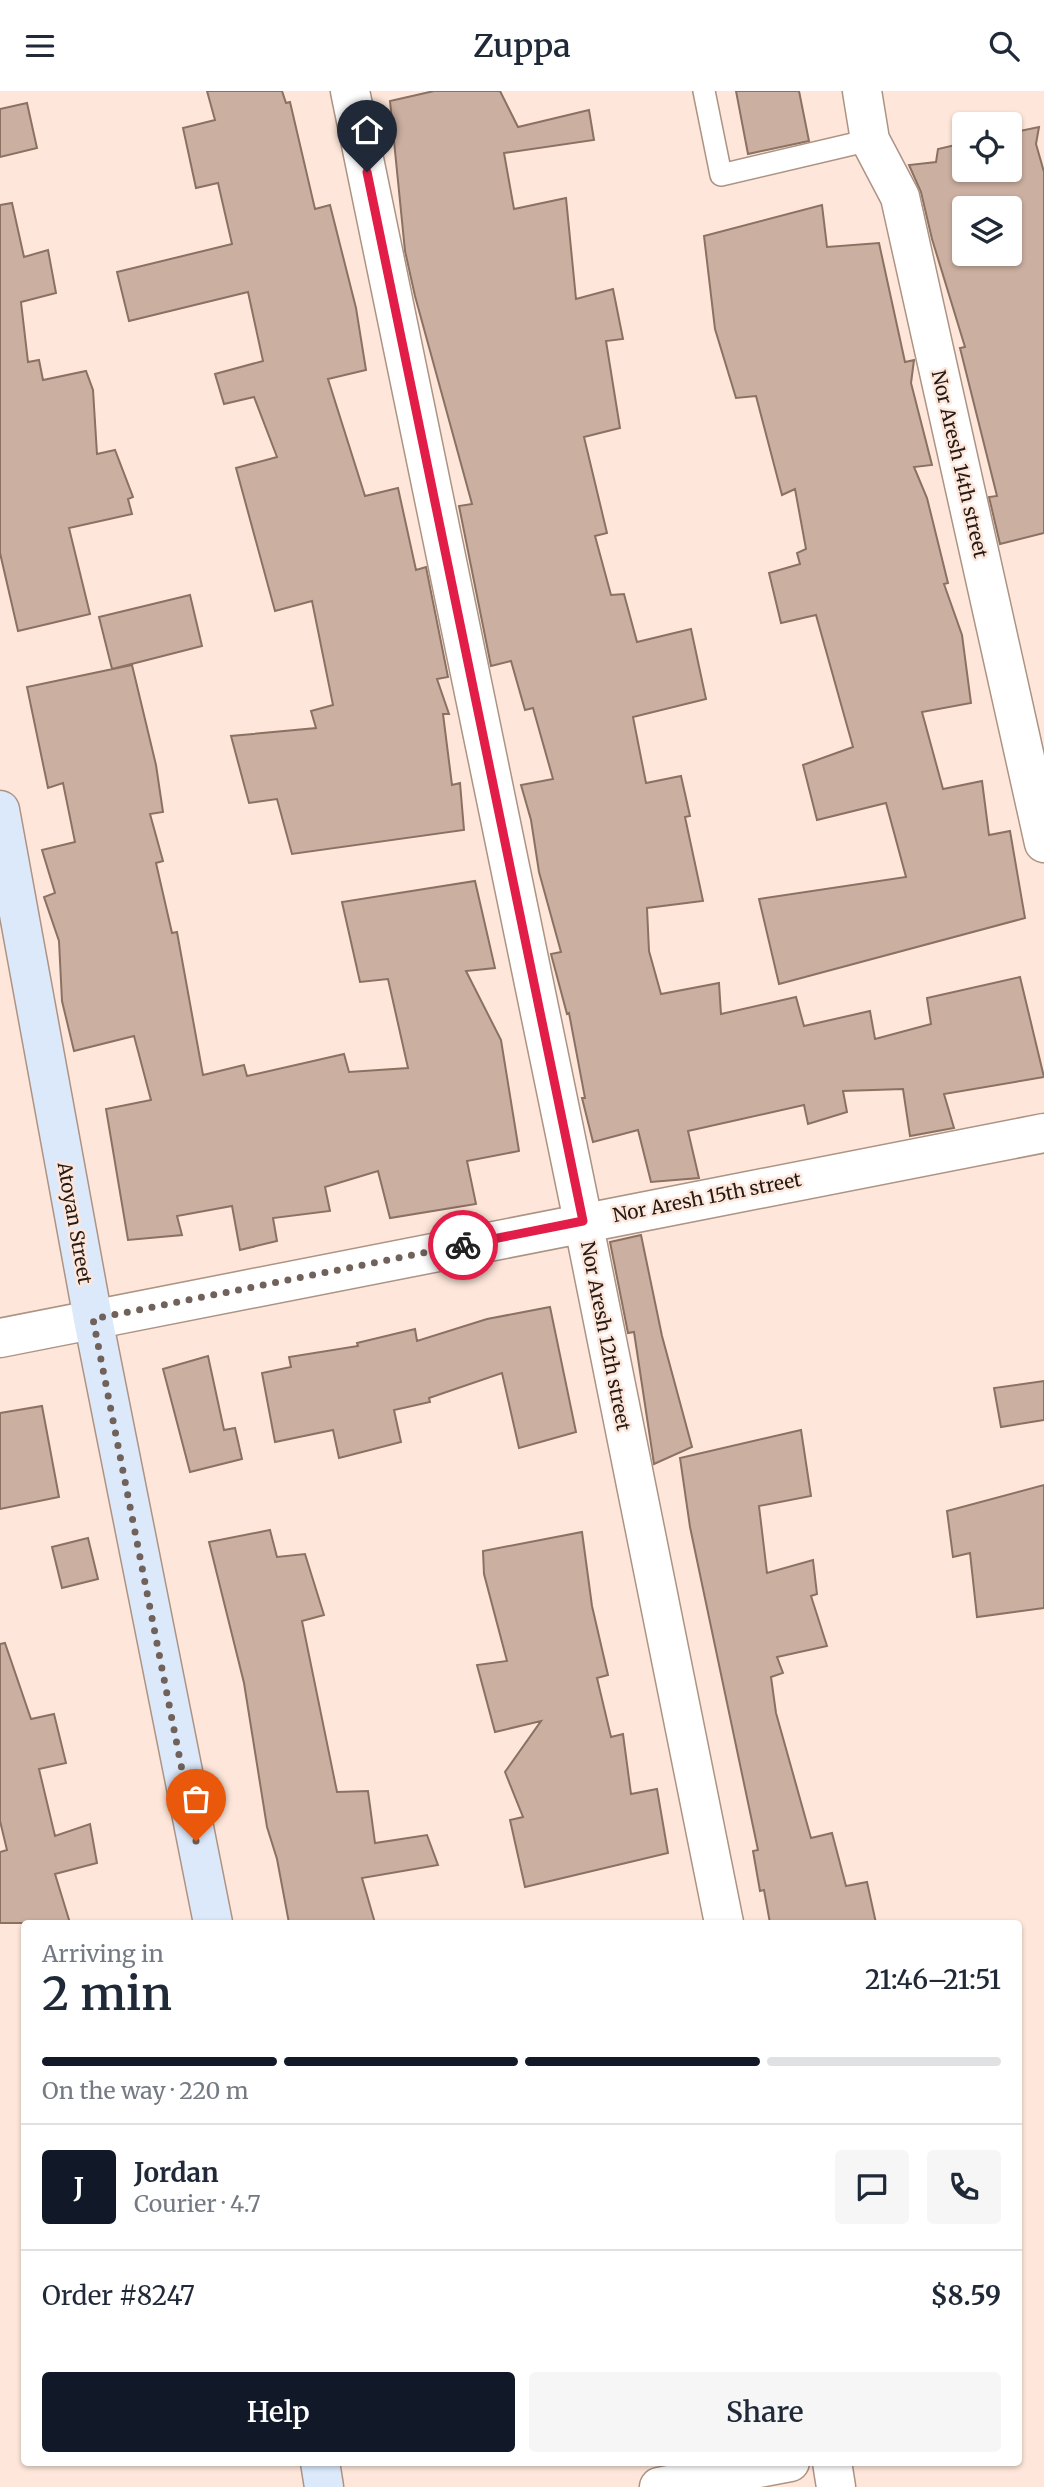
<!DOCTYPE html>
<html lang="en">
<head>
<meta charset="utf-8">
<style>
  body { margin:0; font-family:Merriweather,serif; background:#f6f6f7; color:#1f2937; height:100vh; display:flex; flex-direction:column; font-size:26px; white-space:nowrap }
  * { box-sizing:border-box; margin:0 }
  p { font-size:23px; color:#747a83 }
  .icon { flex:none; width:38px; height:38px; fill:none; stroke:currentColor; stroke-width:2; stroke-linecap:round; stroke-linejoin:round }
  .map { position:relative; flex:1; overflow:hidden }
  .sheet { position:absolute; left:21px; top:1829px; width:1001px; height:546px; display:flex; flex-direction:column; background:#fff; border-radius:7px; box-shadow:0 2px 5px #0004 }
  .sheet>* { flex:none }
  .fabs { position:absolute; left:952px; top:21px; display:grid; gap:14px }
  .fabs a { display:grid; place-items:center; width:70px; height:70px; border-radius:7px; background:#fff; box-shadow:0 2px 5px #0004; font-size:35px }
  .pin { position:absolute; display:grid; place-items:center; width:60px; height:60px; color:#fff; margin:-72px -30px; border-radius:50% 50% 50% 0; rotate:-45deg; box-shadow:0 0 7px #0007 }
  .pin .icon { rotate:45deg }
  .courier { position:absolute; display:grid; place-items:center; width:70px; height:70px; margin:-35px; border:5px solid #e11d48; border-radius:50%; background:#fff; color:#222; box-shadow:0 2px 9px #0007 }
  .head em { font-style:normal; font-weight:600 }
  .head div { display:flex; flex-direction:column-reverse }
  .head { display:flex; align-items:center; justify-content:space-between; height:119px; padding:0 21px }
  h1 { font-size:46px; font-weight:600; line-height:52px }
  .bar { display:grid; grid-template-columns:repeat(4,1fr); gap:10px 7px; align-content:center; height:84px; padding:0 21px }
  .bar i { height:9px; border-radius:5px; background:#e0e1e3 }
  .bar .selected { background:#111827 }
  .bar p { grid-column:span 4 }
  .line { display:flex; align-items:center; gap:18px; padding:0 21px; border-top:2px solid #e0e1e3 }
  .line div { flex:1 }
  .round { display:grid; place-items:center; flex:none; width:74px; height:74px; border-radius:7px; background:#f6f6f7 }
  .primary-button { display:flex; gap:14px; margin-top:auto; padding:14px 21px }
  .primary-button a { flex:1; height:80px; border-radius:7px; background:#111827; color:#fff; font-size:28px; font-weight:600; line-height:80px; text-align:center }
  .primary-button a+a { background:#f6f6f7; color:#1f2937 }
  header { display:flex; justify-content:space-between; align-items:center; height:91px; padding:0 21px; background:#fff; font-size:32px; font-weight:600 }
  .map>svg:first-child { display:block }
  .building { fill:#cbafa0; stroke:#8a7162; stroke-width:2; fill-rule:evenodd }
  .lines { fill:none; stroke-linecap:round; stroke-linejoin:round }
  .lane-casing { stroke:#ad9384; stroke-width:24 }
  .street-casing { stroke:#ad9384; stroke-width:41 }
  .secondary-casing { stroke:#ad9384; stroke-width:41 }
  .lane { stroke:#fff; stroke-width:21 }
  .street { stroke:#fff; stroke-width:38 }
  .secondary { stroke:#dbe9fb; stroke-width:38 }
  .done { stroke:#70625a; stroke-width:7; stroke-dasharray:0 12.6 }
  .route { stroke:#e11d48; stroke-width:9 }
  .labels { text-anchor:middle; stroke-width:5; stroke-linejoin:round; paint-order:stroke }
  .street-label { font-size:19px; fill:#241a15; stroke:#fee7da }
</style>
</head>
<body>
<header><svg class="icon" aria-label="menu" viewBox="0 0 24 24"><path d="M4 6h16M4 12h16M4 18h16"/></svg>Zuppa<svg class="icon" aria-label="search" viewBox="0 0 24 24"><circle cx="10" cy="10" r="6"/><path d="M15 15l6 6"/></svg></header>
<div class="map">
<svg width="1044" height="2396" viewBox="0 0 1044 2396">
  <rect width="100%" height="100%" fill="#fee7da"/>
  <path class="building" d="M 207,0 L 282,0 L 286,12 L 290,11 L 315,118 L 330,114 L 356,217 L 366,279 L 328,288 L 365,405 L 398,397 L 416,479 L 426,476 L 448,586 L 437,588 L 449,623 L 443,623 L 452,694 L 460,692 L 464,739 L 292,763 L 277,708 L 249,712 L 231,645 L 316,637 L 311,620 L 333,614 L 312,510 L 275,520 L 236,377 L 277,366 L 254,306 L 224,313 L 215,283 L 263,270 L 248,201 L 129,230 L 117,181 L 232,153 L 218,92 L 196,97 L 183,37 L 215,29 Z
    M 434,0 L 500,0 L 518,36 L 589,19 L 594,49 L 504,62 L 514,118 L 566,107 L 576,208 L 613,198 L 623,248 L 606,250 L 620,337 L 584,346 L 607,442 L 595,445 L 611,504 L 624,503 L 637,551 L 691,538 L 706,608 L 633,626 L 646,692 L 681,685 L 690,725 L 685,726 L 703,810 L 647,817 L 649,860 L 661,903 L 719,892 L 721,923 L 796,906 L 804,935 L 870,920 L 875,948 L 931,933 L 927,907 L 1020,886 L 1044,986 L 944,1003 L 954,1037 L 910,1045 L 903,998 L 843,1000 L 847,1021 L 808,1033 L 804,1014 L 688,1040 L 699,1087 L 651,1091 L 638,1039 L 593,1051 L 582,1007 L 585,1007 L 569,922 L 567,923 L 551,863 L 561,861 L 539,781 L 531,729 L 521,694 L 553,688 L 533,617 L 525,619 L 511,570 L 491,575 L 459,415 L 472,413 L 415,205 L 405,160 L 390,10 Z
    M 736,0 L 799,0 L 809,50 L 748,63 Z
    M 27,12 L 37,57 L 0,66 L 0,18 Z
    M 1039,36 L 1036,53 L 1044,81 L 1044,442 L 1000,453 L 989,406 L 997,405 L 960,257 L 965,256 L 932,148 L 921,101 L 909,74 L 936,71 L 938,58 L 964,52 L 964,79 L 1010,79 L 1010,42 ZM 964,117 L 1010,117 L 1010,163 L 964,163 Z
    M 12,112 L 24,166 L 48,159 L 56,202 L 21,211 L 28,271 L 39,269 L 43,289 L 86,280 L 93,299 L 97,363 L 115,359 L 133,406 L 128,408 L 132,423 L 69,437 L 90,523 L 18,540 L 0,462 L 0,114 Z
    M 822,114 L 827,156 L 879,152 L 905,271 L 914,269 L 911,292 L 932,374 L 914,376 L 927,407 L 948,492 L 944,493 L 962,544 L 971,612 L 922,621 L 943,698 L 982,690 L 989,744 L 1010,740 L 1025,827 L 779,893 L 759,808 L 906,786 L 886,712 L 817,729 L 803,674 L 853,656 L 816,524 L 781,532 L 769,482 L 800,473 L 797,462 L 806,458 L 795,398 L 782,404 L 756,305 L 736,307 L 715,238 L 704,145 Z
    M 190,504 L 202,555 L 112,578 L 99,526 Z
    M 132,574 L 156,674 L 163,721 L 150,723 L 163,770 L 156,772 L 172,842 L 177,841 L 203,984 L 244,974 L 247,985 L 344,963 L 349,981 L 408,977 L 388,888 L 360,891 L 342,811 L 475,790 L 495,877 L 466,880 L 501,949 L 519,1060 L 467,1070 L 476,1113 L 390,1127 L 378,1080 L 325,1096 L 330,1120 L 273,1127 L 277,1150 L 240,1159 L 232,1115 L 177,1125 L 182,1144 L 128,1149 L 106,1018 L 151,1009 L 134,945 L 74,960 L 62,910 L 59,850 L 44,806 L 55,802 L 42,759 L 75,751 L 63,692 L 48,697 L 27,596 Z
    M 641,1144 L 662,1245 L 692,1356 L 654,1373 L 634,1241 L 628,1242 L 610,1151 Z
    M 550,1216 L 576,1341 L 519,1357 L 502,1282 L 429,1307 L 430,1311 L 394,1319 L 401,1351 L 339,1367 L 333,1339 L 275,1351 L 262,1282 L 291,1276 L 289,1266 L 358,1255 L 357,1252 L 415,1238 L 417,1250 L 487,1228 Z
    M 208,1265 L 224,1339 L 235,1337 L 242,1368 L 190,1381 L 163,1278 Z
    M 1044,1290 L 1044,1329 L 1001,1336 L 994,1297 Z
    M 42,1315 L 59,1406 L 0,1418 L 0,1322 Z
    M 801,1339 L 811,1405 L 759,1415 L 767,1482 L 813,1469 L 817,1503 L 811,1505 L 827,1555 L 777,1566 L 783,1582 L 771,1586 L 776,1622 L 811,1747 L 832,1742 L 846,1795 L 867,1791 L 876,1832 L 770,1832 L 764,1799 L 760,1800 L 753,1760 L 758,1759 L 690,1436 L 680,1367 Z
    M 1044,1394 L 1044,1517 L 977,1526 L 970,1462 L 953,1466 L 947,1420 Z
    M 270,1439 L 277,1466 L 305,1463 L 324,1524 L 302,1530 L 337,1701 L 368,1700 L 375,1752 L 427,1744 L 438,1774 L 362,1787 L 375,1832 L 289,1832 L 277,1768 L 267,1736 L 244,1592 L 209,1451 Z
    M 582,1441 L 592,1515 L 608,1584 L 597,1587 L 611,1646 L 623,1643 L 631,1703 L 657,1698 L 668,1762 L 525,1796 L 510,1729 L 523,1726 L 505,1681 L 541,1630 L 495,1641 L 477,1574 L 507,1570 L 484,1483 L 483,1460 Z
    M 88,1447 L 98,1488 L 62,1497 L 52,1456 Z
    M 5,1552 L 31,1628 L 54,1623 L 66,1672 L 39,1678 L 55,1745 L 90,1733 L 97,1772 L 55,1783 L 70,1832 L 0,1832 L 0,1761 L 7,1759 L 0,1730 L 0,1553 Z"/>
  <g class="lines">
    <defs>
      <path id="lane" d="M 704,0 L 721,84 L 870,49"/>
      <path id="street" d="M 350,0 L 583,1130 L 724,1832
        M 862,0 L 870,49 L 900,106 L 1044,752
        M 0,1247 L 1044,1042
        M 832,2371 L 836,2396
        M 659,2396 L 790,2371"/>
      <path id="secondary" d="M 0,719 L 93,1228 L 213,1832
        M 320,2371 L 324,2396"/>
    </defs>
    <use href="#lane" class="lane-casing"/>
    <use href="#street" class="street-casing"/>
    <use href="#secondary" class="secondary-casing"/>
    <use href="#lane" class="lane"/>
    <use href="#street" class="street"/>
    <use href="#secondary" class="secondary"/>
  </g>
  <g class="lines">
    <path class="done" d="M 196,1750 L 93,1228 L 463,1154"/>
    <path class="route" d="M 367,81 L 583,1130 L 463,1154"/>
  </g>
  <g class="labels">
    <g class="street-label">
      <text transform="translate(960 373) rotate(77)" y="7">Nor Aresh 14th street</text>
      <text transform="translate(707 1106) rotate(-11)" y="7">Nor Aresh 15th street</text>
      <text transform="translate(75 1132) rotate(80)" y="7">Atoyan Street</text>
      <text transform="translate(606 1245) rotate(79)" y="7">Nor Aresh 12th street</text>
    </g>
  </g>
</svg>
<div class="fabs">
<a><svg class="icon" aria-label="locate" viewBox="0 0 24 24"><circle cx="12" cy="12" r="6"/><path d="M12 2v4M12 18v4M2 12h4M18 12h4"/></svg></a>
<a><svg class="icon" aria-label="layers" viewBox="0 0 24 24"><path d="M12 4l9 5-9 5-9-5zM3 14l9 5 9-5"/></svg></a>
</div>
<div class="pin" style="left:196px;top:1750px;background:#ea580c"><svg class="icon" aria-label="bag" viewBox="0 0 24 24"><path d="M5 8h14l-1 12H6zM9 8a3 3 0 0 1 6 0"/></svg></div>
<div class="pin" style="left:367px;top:81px;background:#1f2937"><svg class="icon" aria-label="home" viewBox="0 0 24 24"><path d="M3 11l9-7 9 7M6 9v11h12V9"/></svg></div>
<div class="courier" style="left:463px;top:1154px"><svg class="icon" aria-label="bike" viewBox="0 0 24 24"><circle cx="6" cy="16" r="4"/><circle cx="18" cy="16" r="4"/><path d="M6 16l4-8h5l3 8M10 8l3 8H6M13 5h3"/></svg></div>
<section class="sheet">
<div class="head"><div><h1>2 min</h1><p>Arriving in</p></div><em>21:46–21:51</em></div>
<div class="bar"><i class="selected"></i><i class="selected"></i><i class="selected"></i><i></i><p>On the way · 220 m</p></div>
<div class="line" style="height:126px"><b class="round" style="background:#111827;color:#fff">J</b><div><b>Jordan</b><p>Courier · 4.7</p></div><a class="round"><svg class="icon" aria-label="chat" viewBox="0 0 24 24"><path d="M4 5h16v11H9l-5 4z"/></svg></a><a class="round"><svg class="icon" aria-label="phone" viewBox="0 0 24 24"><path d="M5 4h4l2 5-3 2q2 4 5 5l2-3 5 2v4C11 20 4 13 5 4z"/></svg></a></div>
<div class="line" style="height:91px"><div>Order #8247</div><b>$8.59</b></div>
<div class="primary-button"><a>Help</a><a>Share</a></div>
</section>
</div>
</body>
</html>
